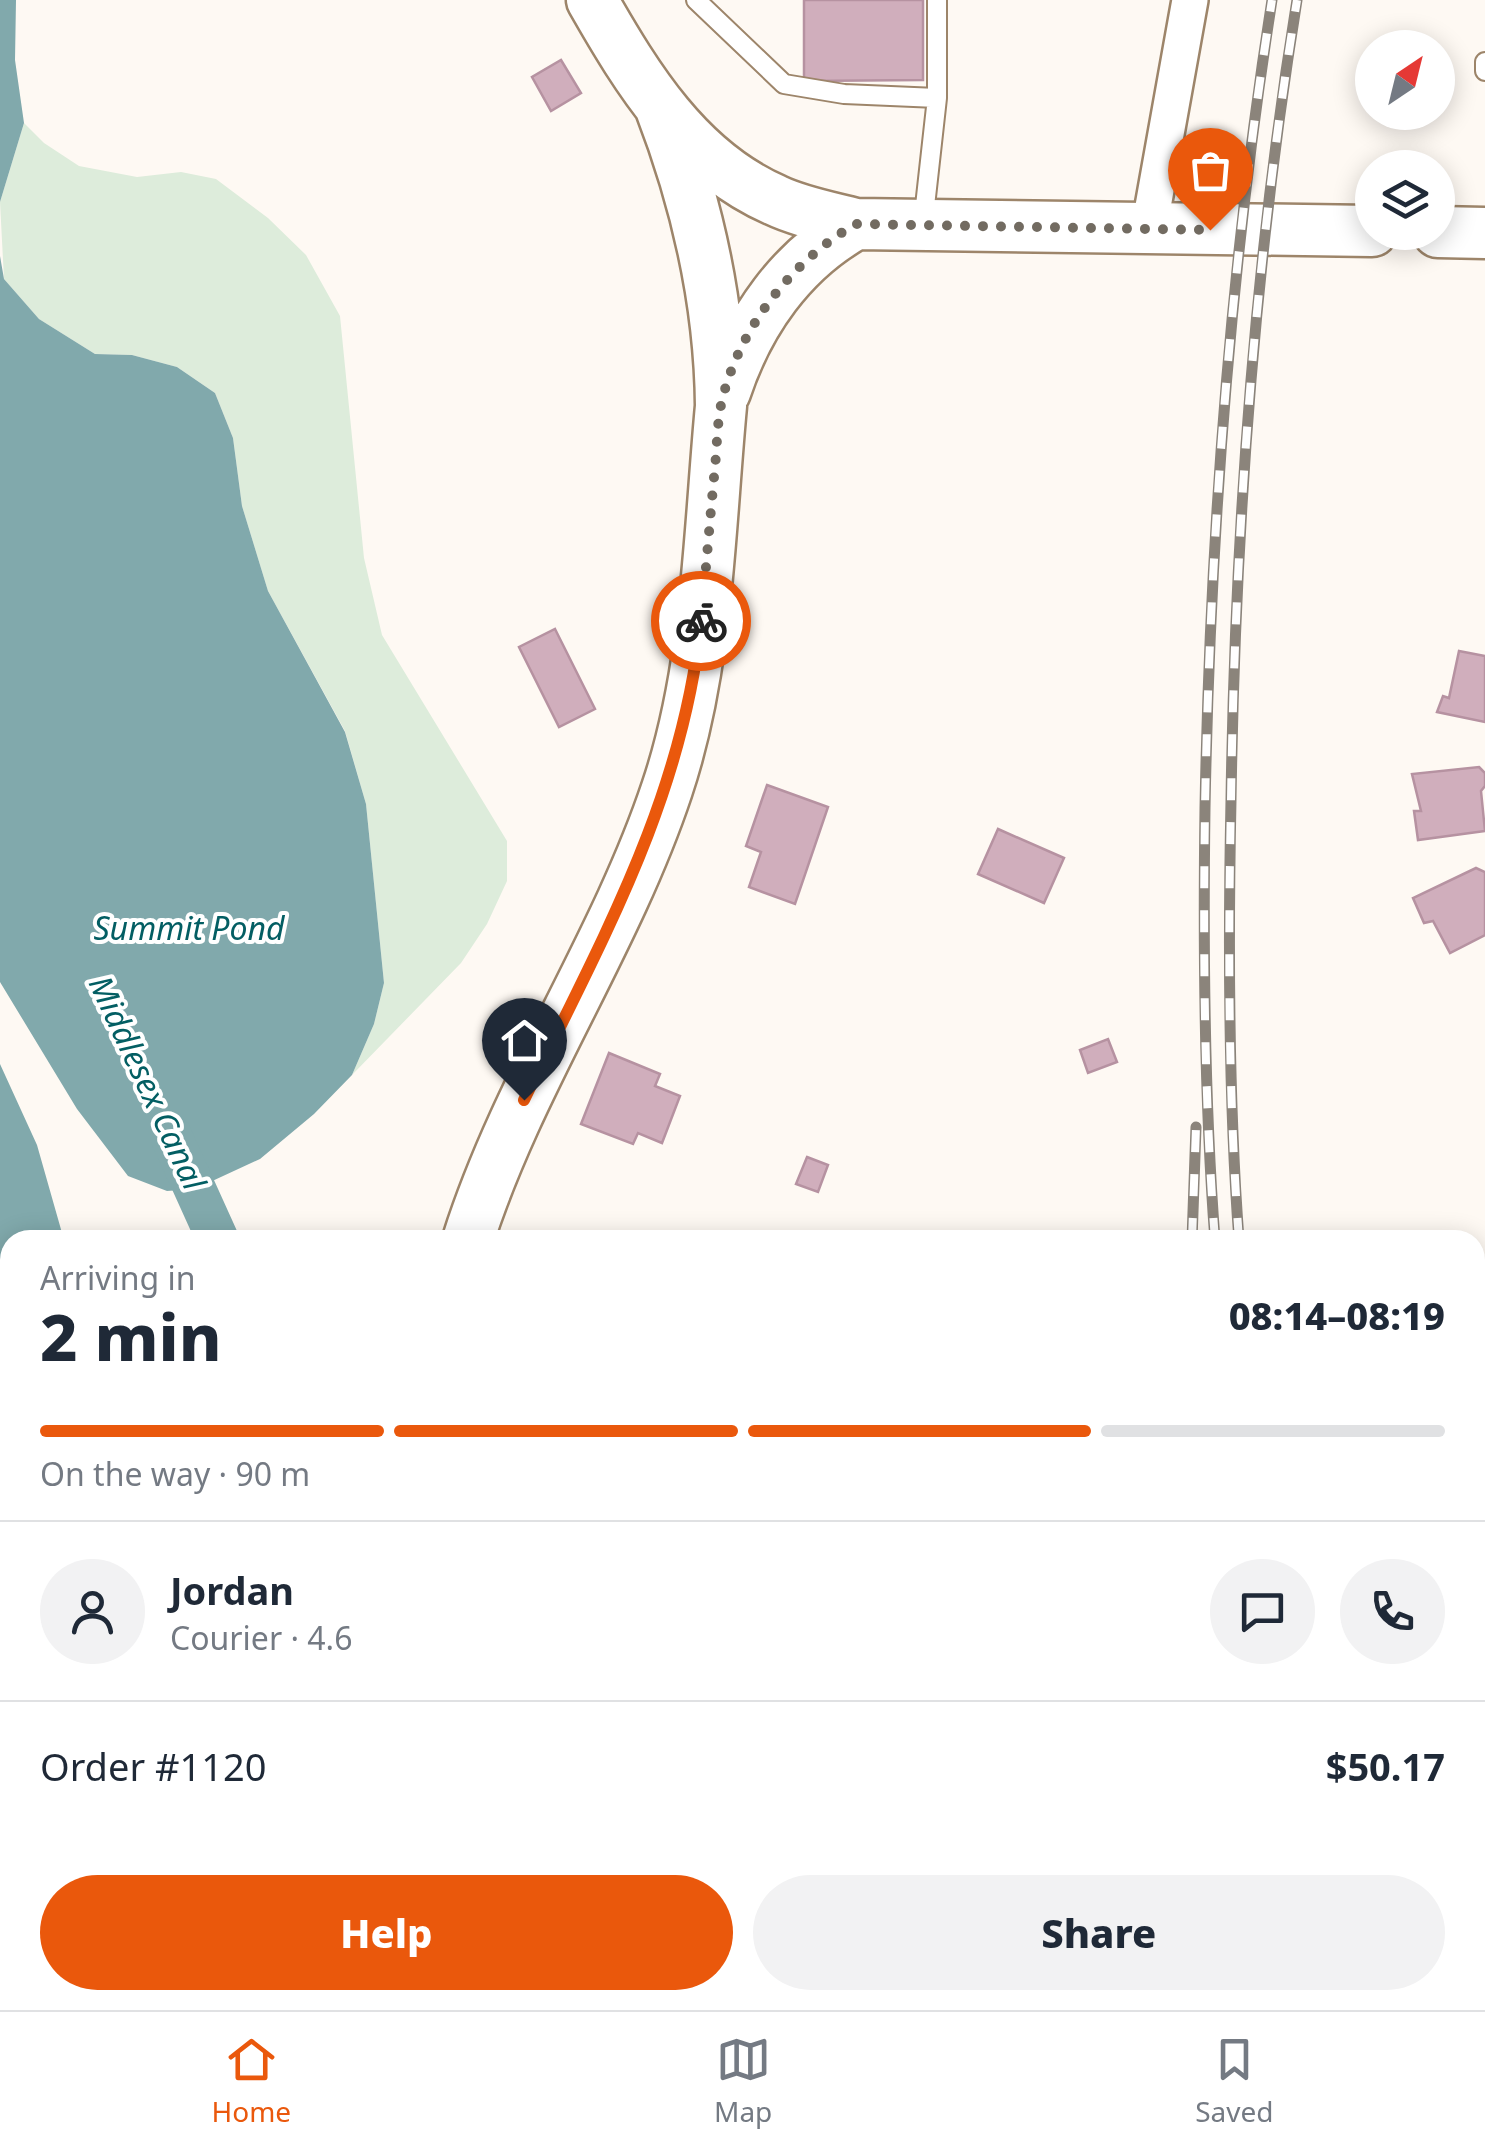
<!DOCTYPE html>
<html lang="en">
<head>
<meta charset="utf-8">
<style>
  body { margin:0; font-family:"Noto Sans",sans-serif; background:#f2f2f3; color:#1f2937; height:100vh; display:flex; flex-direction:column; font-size:38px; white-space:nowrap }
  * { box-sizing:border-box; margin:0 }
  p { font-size:32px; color:#747a83 }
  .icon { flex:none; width:55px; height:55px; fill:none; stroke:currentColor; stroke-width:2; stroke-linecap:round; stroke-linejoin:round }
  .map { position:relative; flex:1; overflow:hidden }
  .sheet { position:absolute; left:0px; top:1230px; width:1485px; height:780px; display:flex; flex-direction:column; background:#fff; border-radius:30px 30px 0 0; box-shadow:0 5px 25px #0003 }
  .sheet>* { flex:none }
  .needle { width:65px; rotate:35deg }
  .tools { position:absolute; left:1355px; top:30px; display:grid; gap:20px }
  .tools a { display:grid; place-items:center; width:100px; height:100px; border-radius:50%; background:#fff; box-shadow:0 5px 25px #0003; font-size:50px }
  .pin { position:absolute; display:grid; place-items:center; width:85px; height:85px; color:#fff; margin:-102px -42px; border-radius:50% 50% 50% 0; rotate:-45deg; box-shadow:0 0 10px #0007 }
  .pin .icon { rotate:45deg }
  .courier { position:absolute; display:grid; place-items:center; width:100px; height:100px; margin:-50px; border:8px solid #ea580c; border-radius:50%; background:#fff; color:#222; box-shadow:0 2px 12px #0007 }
  .head em { font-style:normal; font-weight:800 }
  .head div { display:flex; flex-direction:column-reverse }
  .head { display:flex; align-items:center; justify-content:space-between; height:170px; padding:0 40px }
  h1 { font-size:65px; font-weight:800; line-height:75px }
  .bar { display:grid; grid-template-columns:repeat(4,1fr); gap:15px 10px; align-content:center; height:120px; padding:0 40px }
  .bar i { height:12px; border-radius:8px; background:#e0e1e3 }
  .bar .active { background:#ea580c }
  .bar p { grid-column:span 4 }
  .line { display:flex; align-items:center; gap:25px; padding:0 40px; border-top:2px solid #e0e1e3 }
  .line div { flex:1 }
  .round { display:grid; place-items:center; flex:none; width:105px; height:105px; border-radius:52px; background:#f2f2f3 }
  .cta { display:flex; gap:20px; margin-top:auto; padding:20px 40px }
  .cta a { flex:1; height:115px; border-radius:60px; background:#ea580c; color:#fff; font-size:40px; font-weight:800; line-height:115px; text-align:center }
  .cta a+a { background:#f2f2f3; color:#1f2937 }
  .dock { display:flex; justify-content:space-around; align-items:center; height:140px; border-top:2px solid #e0e1e3; background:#fff; font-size:28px; color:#747a83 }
  .dock a { display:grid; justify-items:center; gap:5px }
  .dock .active { color:#ea580c }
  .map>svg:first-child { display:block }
  .green { fill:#ddecdb }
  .water { fill:#81a9ac }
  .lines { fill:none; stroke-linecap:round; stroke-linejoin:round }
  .canal { stroke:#81a9ac; stroke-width:42 }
  .building { fill:#d0aebc; stroke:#b692a1; stroke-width:2.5 }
  .lane-casing { stroke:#9d856a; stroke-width:22 }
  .street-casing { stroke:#9d856a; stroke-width:40 }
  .secondary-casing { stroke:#9d856a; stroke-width:55 }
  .lane { stroke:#fff; stroke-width:18 }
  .street { stroke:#fff; stroke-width:35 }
  .secondary { stroke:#fff; stroke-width:50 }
  .rail-casing { stroke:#8b847b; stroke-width:11 }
  .rail { stroke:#fff; stroke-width:8; stroke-dasharray:22; stroke-linecap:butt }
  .done { stroke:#726b61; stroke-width:10; stroke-dasharray:0 18 }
  .route { stroke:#ea580c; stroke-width:12 }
  .labels { text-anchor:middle; stroke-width:8; stroke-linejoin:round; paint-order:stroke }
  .water-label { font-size:32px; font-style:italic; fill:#035e63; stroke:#fff }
</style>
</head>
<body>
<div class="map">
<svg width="1485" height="2010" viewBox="0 0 1485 2010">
  <rect width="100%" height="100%" fill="#fef9f3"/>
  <path class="green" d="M 24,123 L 44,143 L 79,166 L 137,177 L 181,172 L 216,179 L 268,218 L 306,255 L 340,316 L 364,558 L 382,635 L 507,841 L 507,881 L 487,924 L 461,963 L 352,1075 L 374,1024 L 384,983 L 366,804 L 345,731 L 268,591 L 242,506 L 233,438 L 215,393 L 177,367 L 132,355 L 95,354 L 39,319 L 4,279 L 0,202 Z"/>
  <path class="water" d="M 0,0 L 16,0 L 15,60 L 24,123 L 0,202 Z
    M 0,256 L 4,279 L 39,319 L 95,354 L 132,355 L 177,367 L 215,393 L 233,438 L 242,506 L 268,591 L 345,732 L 366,804 L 384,983 L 374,1024 L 352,1075 L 314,1114 L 260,1159 L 195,1189 L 167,1191 L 128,1176 L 77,1109 L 0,982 Z
    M 0,1064 L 37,1145 L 64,1240 L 10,1240 L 10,1448 L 0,1461 Z"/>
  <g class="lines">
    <path class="canal" d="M 171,1136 L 218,1240
      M 625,2000 L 631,2010"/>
  </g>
  <path class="building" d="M 804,0 L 923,0 L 923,80 L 804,81 Z
    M 561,60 L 581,93 L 551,111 L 532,77 Z
    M 555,629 L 595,709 L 559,727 L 519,647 Z
    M 1459,651 L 1485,656 L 1485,722 L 1437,712 L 1443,696 L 1449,698 Z
    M 1479,767 L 1485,773 L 1485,786 L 1481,791 L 1485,831 L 1418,840 L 1414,811 L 1421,811 L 1412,774 Z
    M 767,785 L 828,807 L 795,904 L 749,887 L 761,852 L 746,846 Z
    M 998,829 L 1064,858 L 1044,903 L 978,874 Z
    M 1476,868 L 1485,872 L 1485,935 L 1450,953 L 1433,921 L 1424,923 L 1413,898 Z
    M 1108,1039 L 1117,1062 L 1088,1073 L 1080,1050 Z
    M 609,1053 L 660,1074 L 655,1086 L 680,1096 L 662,1143 L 638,1133 L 633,1144 L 581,1124 Z
    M 807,1157 L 828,1165 L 818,1192 L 796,1184 Z
    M 0,1620 L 10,1623 L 10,1673 L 4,1671 L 0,1684 Z
    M 0,1751 L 4,1752 L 2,1759 L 10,1761 L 6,1808 L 0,1806 Z
    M 0,1996 L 27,2001 L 25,2010 L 0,2010 Z"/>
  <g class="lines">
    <defs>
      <path id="lane" d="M 696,0 L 784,84 L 844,94 L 937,98
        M 1485,62 L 1485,71
        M 923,224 L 937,98 L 937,0"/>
      <path id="street" d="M 1149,229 L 1190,0"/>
      <path id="secondary" d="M 592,0 C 637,79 688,162 775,200 C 800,212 829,217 856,224 L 1372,231
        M 1438,232 L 1485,233
        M 725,392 C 748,322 791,260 856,224
        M 468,1240 C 518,1083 615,945 667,789 C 708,667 709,533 721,406 C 720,302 697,202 660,106
        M 308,2010 L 309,2000"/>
    </defs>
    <use href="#lane" class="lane-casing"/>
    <use href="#street" class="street-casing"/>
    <use href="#secondary" class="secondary-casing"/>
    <use href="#lane" class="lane"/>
    <use href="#street" class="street"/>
    <use href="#secondary" class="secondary"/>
    <defs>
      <path id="rail" d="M 1192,1240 L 1196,1127
        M 1215,1240 C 1204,1097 1203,952 1205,808 C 1210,537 1230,268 1272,0
        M 1239,1240 C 1228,1094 1228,946 1231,800 C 1235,532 1254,265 1297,0
        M 1314,2000 L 1316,2010
        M 1339,2000 L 1341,2010
        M 1236,2010 L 1237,2000"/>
    </defs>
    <use href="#rail" class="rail-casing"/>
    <use href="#rail" class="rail"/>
  </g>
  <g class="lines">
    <path class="done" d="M 701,621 C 706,570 710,518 715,467 C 717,447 717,425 721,405 C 737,331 791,261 856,224 L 1210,230"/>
    <path class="route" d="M 524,1100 C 600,943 683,799 701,621"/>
  </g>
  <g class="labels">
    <g class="water-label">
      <text x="189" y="940">Summit Pond</text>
      <text transform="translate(147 1083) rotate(65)" y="11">Middlesex Canal</text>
    </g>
  </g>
</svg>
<div class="tools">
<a><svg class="needle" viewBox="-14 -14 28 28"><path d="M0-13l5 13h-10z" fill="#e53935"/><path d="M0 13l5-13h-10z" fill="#747a83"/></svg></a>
<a><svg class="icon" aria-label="layers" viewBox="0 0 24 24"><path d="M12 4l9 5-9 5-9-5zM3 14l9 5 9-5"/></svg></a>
</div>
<div class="pin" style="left:1210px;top:230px;background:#ea580c"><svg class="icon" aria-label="bag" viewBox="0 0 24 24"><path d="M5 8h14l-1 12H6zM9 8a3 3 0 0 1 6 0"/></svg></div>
<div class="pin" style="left:524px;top:1100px;background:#1f2937"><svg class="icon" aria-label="home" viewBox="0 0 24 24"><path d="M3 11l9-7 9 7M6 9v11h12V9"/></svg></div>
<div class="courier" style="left:701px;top:621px"><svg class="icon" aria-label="bike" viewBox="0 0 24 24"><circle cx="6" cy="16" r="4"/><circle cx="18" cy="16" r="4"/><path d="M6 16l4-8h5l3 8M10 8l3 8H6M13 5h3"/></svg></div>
<section class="sheet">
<div class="head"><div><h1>2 min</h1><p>Arriving in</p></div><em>08:14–08:19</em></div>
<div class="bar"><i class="active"></i><i class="active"></i><i class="active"></i><i></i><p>On the way · 90 m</p></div>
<div class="line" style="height:180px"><a class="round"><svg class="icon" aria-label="person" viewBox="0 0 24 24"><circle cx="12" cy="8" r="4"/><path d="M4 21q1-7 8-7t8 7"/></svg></a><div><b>Jordan</b><p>Courier · 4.6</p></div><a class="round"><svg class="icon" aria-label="chat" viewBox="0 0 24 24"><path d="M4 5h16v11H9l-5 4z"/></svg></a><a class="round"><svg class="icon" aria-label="phone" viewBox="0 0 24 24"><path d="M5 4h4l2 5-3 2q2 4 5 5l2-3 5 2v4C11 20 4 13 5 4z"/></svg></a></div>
<div class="line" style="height:130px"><div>Order #1120</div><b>$50.17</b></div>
<div class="cta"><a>Help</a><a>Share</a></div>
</section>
</div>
<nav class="dock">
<a class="active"><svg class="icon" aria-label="home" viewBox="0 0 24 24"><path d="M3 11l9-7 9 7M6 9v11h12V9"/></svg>Home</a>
<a><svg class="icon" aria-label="map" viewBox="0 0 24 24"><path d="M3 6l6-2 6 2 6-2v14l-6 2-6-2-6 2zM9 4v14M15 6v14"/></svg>Map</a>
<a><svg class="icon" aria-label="saved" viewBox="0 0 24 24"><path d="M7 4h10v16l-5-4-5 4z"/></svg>Saved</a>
</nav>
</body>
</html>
